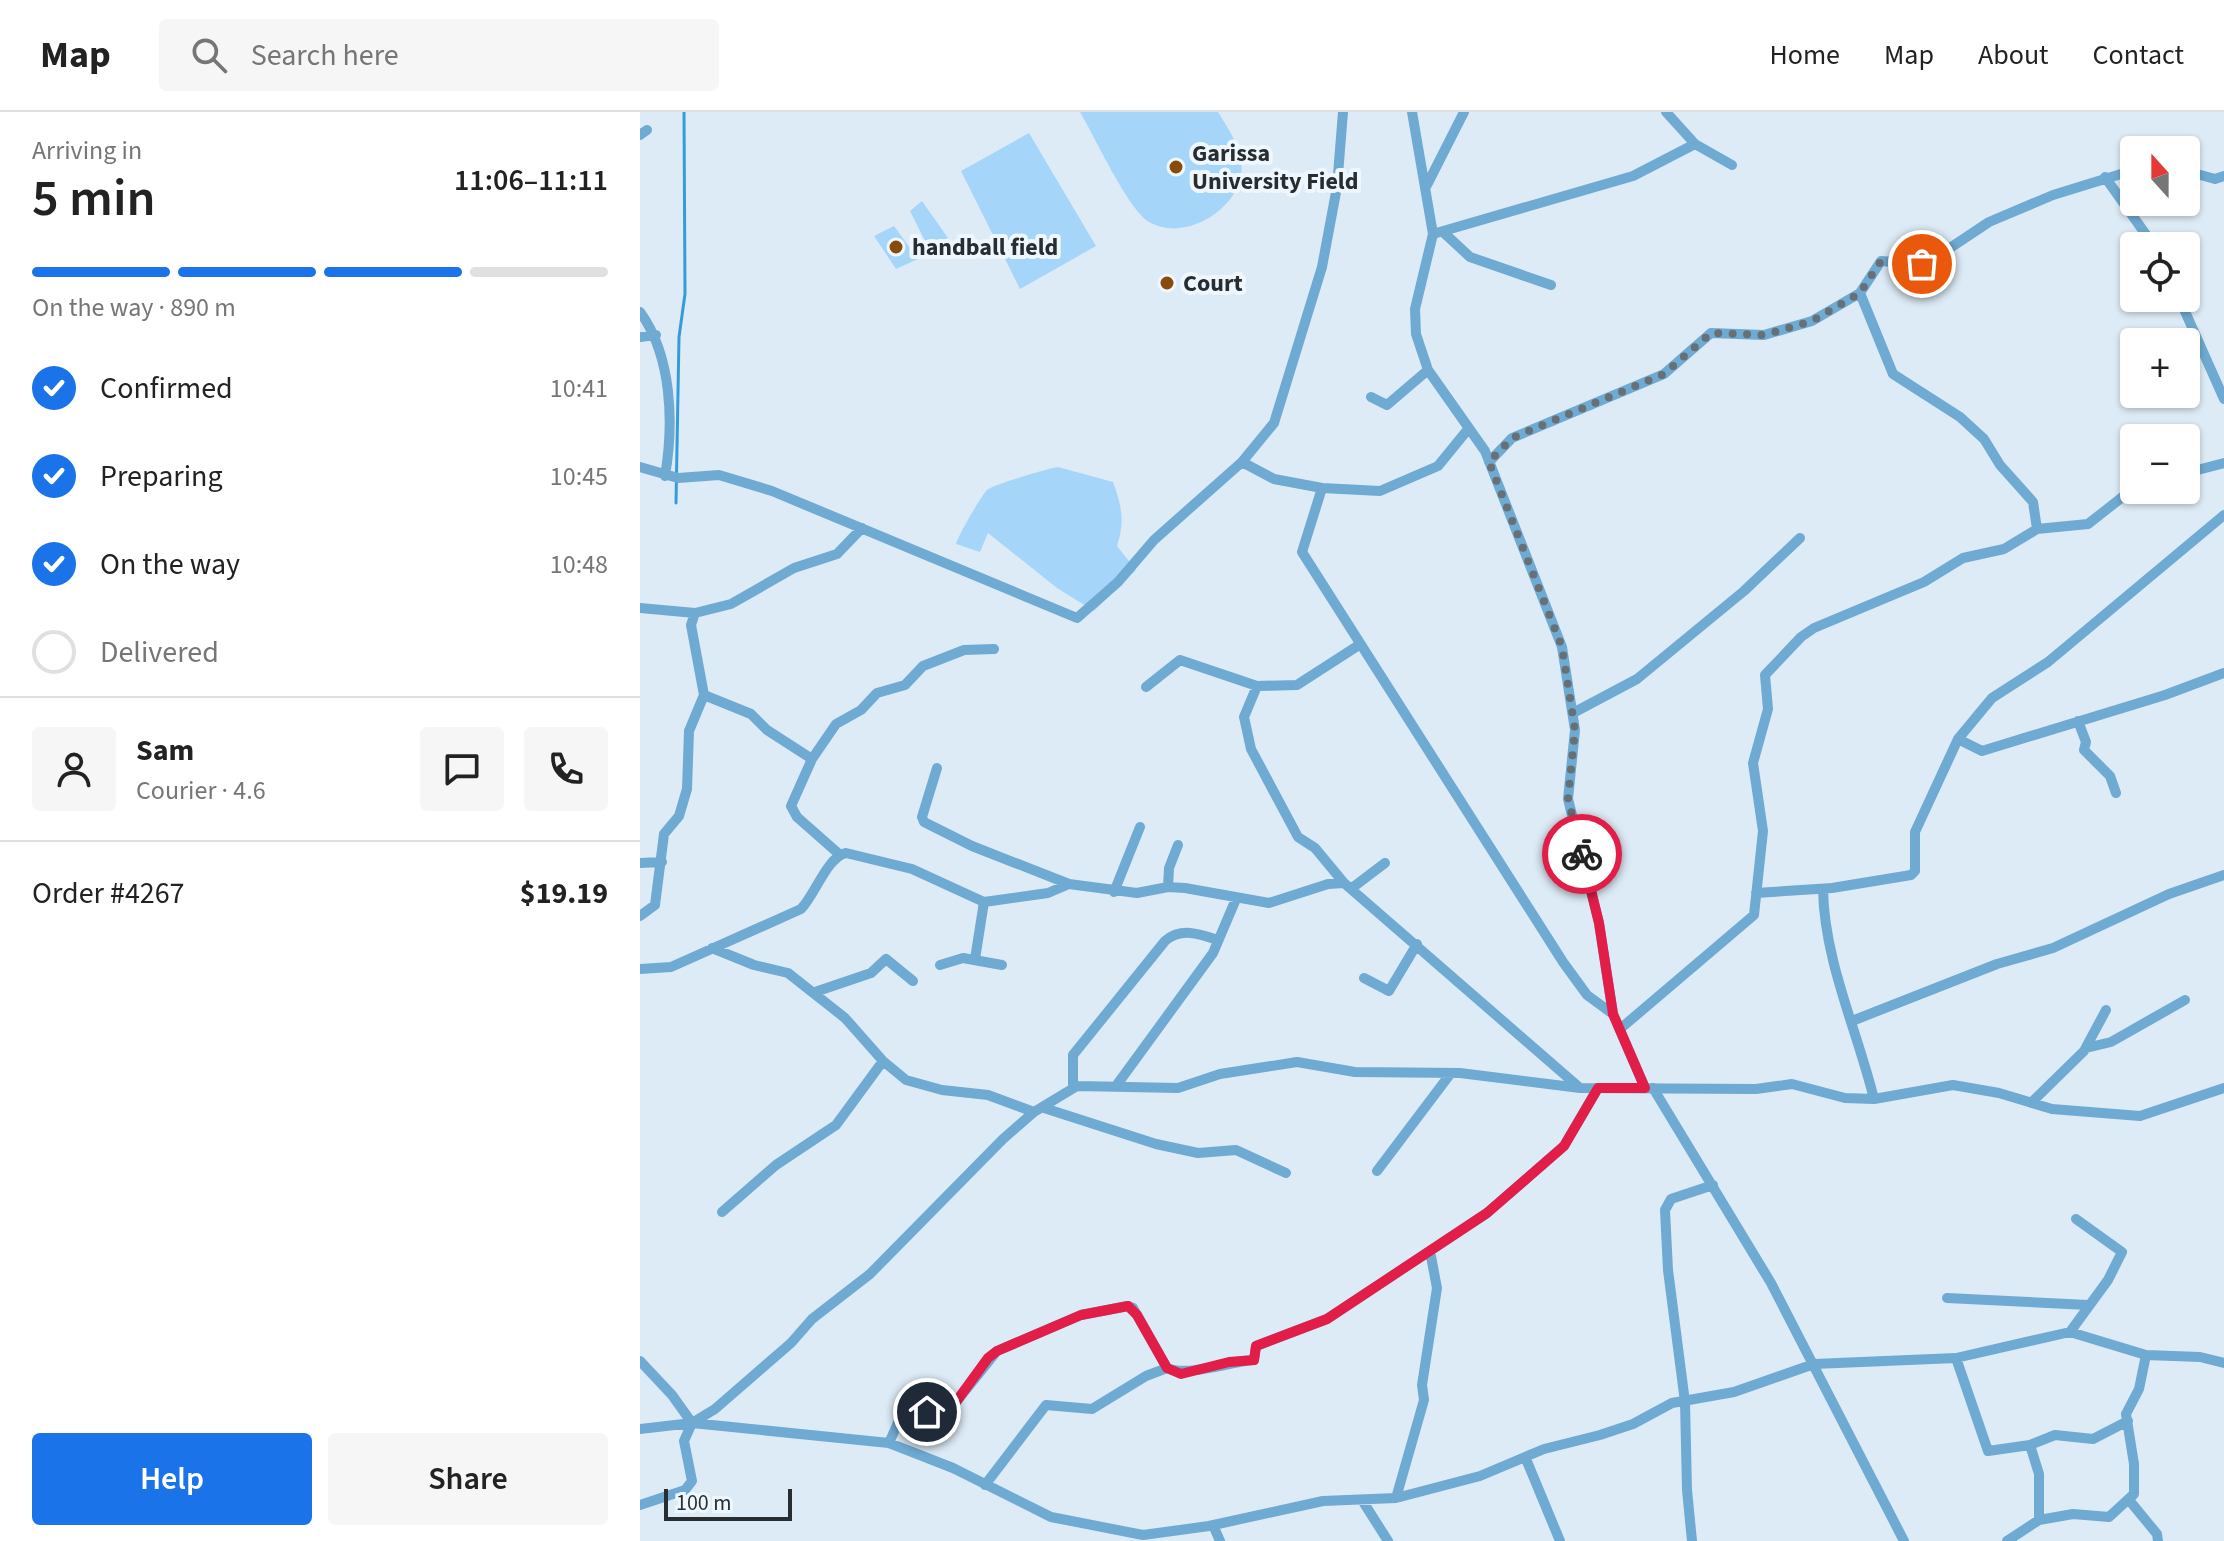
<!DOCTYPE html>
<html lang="en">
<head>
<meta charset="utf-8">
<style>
  body { margin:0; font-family:"Source Sans 3",sans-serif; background:#f6f6f6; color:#222; height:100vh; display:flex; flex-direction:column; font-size:30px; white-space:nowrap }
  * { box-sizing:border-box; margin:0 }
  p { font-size:26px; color:#767676 }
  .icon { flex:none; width:44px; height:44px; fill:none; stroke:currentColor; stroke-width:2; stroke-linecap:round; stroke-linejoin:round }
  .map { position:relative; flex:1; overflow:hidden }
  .panel { display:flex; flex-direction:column; background:#fff; width:640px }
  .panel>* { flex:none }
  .needle { width:52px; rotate:339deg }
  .buttons { position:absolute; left:1480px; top:24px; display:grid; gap:16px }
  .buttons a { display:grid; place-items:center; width:80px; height:80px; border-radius:8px; background:#fff; box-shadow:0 2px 6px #0004; font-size:40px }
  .scale { position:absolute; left:24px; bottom:20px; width:128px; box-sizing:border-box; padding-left:8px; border:4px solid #282d31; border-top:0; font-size:22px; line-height:28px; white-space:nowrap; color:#282d31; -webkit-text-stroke:6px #eff7fe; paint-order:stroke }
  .pin { position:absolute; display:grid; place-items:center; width:68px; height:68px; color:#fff; margin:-34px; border:4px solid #fff; border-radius:50%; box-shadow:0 2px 8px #0007 }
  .courier { position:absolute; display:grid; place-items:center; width:80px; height:80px; margin:-40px; border:6px solid #e11d48; border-radius:50%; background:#fff; color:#222; box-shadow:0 2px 10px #0007 }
  .headline em { font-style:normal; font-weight:600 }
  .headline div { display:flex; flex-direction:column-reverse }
  .headline { display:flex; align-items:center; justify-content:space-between; height:136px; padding:0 32px }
  h1 { font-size:52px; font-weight:600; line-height:60px }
  .bar { display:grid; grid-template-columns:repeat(4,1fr); gap:12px 8px; align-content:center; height:96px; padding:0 32px }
  .bar i { height:10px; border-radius:6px; background:#e0e0e0 }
  .bar .selected { background:#1a73e8 }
  .bar p { grid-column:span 4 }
  .line { display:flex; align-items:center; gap:20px; padding:0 32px; border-top:2px solid #e0e0e0 }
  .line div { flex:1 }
  .round { display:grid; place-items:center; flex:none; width:84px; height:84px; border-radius:8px; background:#f6f6f6 }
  ol { padding:0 32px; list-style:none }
  li { display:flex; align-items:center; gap:24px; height:88px }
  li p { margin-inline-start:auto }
  li .icon { padding:8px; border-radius:50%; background:#1a73e8; color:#fff; stroke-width:4 }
  li:last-child { color:#767676 }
  li i { width:44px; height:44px; border:4px solid #e0e0e0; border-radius:50% }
  .primary-button { display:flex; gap:16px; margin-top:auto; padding:16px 32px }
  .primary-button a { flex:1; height:92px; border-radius:8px; background:#1a73e8; color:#fff; font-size:32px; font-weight:600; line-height:92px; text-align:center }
  .primary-button a+a { background:#f6f6f6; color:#222 }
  header { display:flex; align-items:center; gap:48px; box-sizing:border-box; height:112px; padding:0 40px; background:#fff; border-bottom:2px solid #e0e0e0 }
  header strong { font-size:38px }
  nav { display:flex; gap:44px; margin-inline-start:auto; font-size:28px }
  .search { width:560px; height:72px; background:#f6f6f6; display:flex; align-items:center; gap:20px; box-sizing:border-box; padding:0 28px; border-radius:8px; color:#767676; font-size:30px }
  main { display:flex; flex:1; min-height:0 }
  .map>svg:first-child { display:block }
  .green { fill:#a5d6fa }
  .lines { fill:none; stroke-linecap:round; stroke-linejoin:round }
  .stream { stroke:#369cd9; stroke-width:3 }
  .street { stroke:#6faad2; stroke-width:10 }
  .done { stroke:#677076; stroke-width:8; stroke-dasharray:0 14.4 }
  .route { stroke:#e11d48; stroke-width:10 }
  .poi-dot { fill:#884b09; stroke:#eff7fe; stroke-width:3 }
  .labels { text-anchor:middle; stroke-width:8; stroke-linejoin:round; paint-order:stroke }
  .poi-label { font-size:24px; font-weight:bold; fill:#282d31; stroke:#eff7fe; text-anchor:start }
</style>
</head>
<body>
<header>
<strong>Map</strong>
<div class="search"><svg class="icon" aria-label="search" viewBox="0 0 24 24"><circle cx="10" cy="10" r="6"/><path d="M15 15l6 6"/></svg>Search here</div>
<nav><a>Home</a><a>Map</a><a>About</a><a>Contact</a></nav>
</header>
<main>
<section class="panel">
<div class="headline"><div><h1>5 min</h1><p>Arriving in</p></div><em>11:06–11:11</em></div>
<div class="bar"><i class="selected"></i><i class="selected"></i><i class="selected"></i><i></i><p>On the way · 890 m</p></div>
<ol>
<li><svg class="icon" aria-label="check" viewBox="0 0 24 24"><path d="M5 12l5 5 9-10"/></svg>Confirmed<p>10:41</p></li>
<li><svg class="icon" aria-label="check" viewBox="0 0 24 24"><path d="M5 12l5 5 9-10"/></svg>Preparing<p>10:45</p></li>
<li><svg class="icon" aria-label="check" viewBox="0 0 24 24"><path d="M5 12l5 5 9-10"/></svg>On the way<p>10:48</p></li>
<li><i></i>Delivered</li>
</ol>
<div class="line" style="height:144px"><a class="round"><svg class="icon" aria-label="person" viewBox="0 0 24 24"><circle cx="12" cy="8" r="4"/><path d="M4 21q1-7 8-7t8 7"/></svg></a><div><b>Sam</b><p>Courier · 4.6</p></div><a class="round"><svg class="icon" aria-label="chat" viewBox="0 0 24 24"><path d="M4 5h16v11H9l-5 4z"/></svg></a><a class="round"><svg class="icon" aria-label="phone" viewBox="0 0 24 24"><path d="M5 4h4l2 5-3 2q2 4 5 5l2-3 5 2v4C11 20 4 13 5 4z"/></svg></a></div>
<div class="line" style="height:104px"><div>Order #4267</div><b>$19.19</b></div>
<div class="primary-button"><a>Help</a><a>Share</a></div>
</section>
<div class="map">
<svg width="1584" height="1429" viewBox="0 0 1584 1429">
  <rect width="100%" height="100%" fill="#ddebf6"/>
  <path class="green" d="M 440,0 L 578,0 C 589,18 605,40 601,63 C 595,100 543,130 509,110 C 487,96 455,25 440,0 Z
    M 389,21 L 456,134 L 380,177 L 321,59 Z
    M 282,89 L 308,126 L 288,135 L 270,99 Z
    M 254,114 L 278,147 L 256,157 L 234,124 Z
    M 418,355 L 473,370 C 482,394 485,410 477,434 L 496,458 L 454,499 L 417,476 L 348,421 L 340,440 L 316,432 C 318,424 341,384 347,378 C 353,373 409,356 418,355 Z"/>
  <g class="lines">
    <path class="stream" d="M 36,391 L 39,225 L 45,182 L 44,0"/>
    <path class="street" d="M 772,0 L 793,122 L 775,197 L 776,222 L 788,258 L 845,339 L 922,535 L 935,618 L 928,687 L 959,811 L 973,902 L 1005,976
      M 1026,0 L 1055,32 L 1092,53
      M 0,23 L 7,18
      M 1546,59 L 1575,67 L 1584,64
      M 1465,65 L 1514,134
      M 787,73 L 824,0
      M 803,120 L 830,145 L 911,173
      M 793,122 L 993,64 L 1055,32
      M 1220,181 L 1253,262 L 1320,305 L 1344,327 L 1360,353 L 1393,390 L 1397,417
      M 1539,186 L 1584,287
      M 0,200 C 32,244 34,311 25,364
      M 0,225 L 16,223
      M 731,285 L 747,293 L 788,258
      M 602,350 L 634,311 L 682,155 L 697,75 L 703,0
      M 849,350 L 872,326 L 1024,262 L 1071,221 L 1124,223 L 1172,209 L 1220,181 L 1241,149 L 1277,152 L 1292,148 L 1349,110 L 1413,83 L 1494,58
      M 0,355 L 38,366 L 79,363 L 132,379 L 437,506 L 478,470 L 514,428 L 602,350 L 634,367 L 682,376 L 740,379 L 798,354 L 829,316
      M 1546,361 L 1584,351
      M 682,376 L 662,440 L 923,850 L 947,883 L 973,902
      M 0,496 L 55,501 L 91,492 L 154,456 L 197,442 L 222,416
      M 55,501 L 51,513 L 64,583 L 111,602 L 127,618 L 172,647
      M 617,574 L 604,605 L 611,637 L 658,725 L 675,736 L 704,771
      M 506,575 L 540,548 L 617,574 L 657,573 L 719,533
      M 933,601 L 997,567 L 1104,479 L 1160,426
      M 1438,609 L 1446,630 L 1444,638 L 1470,664 L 1476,681
      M 1318,627 L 1342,639 L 1525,583 L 1584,561
      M 297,656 L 282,705 L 284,710 L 332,734 L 429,772
      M 199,742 L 157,705 L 151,694 L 172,647 L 196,612 L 221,598 L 237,581 L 265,573 L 283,554 L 324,538 L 354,537
      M 0,751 L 22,750
      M 528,775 L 529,756 L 538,733
      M 712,776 L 745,751
      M 1183,777 C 1184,848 1217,918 1234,987
      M 474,780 L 500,715
      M 1116,781 L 1192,776 L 1271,763 L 1275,759 L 1275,720 L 1318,627 L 1352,586 L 1408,550 L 1584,403
      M 0,804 L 15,793 L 24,722 L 39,704 L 47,677 L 49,619 L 64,583
      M 72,836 L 114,853 L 148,861 L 205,906 L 243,949 L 266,968 L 302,978 L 348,983 L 394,1000
      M 335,847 L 344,790
      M 300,853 L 323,846 L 362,853
      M 0,857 L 31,855 L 161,797 C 175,783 187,745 206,741 L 272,757 L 344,790 L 408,781 L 429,772 L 497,781 L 528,775 L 545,776 L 629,791 L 688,772 L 704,771 L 940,976
      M 724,866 L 749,879 L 777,832
      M 175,880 L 231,861 L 246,847 L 273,869
      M 1212,909 L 1357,852 L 1413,836 L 1529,782 L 1584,763
      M 980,917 L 1114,803 L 1123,719 L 1113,651 L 1128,597 L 1125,563 L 1161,525 L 1174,516 L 1284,470 L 1323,446 L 1364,437 L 1397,417 L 1448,412 L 1494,376
      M 1446,936 L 1471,930 L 1545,888
      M 476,974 L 573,841 L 596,787
      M 433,975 L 433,943 L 525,829 C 541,815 560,822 578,828
      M 1013,976 L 1131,1171 L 1264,1429
      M 1391,991 L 1444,939 L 1466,898
      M 404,996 L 516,1032 L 558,1041 L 596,1038 L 646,1061
      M 737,1059 L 811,961
      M 82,1100 L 136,1053 L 196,1013 L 243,949
      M 1307,1186 L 1448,1193
      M 1430,1220 L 1468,1168 L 1482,1140 L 1436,1107
      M 1316,1246 L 1348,1339 L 1390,1333 L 1399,1362 L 1399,1408
      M 0,1249 L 32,1283 L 52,1311 L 249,1331 L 313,1356 L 411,1405 L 503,1423 L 569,1414 L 683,1389 L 756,1386 L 840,1364 L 904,1337 L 960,1323 L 993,1312 L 1032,1291 L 1094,1280 L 1174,1252 L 1316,1246 L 1430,1220 L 1506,1243 L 1560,1245 L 1584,1251
      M 0,1317 L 52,1311 L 75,1297 L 151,1231 L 172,1207 L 230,1162 L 363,1027 L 394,1000 L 437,974 L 538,976 L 580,962 L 657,950 L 715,960 L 820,961 L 940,976 L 1116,977 L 1152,972 L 1205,986 L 1234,987 L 1313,973 L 1359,981 L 1412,997 L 1500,1004 L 1584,976
      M 249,1331 L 261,1304 L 300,1299 L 313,1294 L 357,1239 L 441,1203 L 488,1194 L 493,1196 L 527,1256
      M 1390,1333 L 1415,1323 L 1453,1327 L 1488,1309
      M 886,1347 L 920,1429
      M 345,1373 L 406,1293 L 452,1297 L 506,1264 L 527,1256 C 548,1265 588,1250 614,1248 L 616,1234 L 687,1207 L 847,1101 L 924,1034 L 958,976
      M 756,1386 L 784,1288 L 782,1273 L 797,1176 L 790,1139
      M 722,1388 L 748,1429
      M 1489,1388 L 1517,1422 L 1518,1429
      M 0,1393 L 45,1378 L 52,1369 L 44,1329 L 52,1311
      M 573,1413 L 580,1429
      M 1052,1429 L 1047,1378 L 1045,1290 L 1028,1158 L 1025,1098 L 1031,1087 L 1073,1073
      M 1367,1429 L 1399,1408 L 1433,1402 L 1469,1405 L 1494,1382 L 1494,1352 L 1486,1302 L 1499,1277 L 1506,1243"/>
  </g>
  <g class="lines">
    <path class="done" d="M 942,742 L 928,687 L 935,618 L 922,535 L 849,350 L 872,326 L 1024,262 L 1071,221 L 1124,223 L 1172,209 L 1220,181 L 1241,149 L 1282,152"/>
    <path class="route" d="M 287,1300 L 313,1294 L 348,1246 L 357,1239 L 441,1203 L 488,1194 L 497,1203 L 527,1256 L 541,1262 L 589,1250 L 614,1248 L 616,1234 L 687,1207 L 847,1101 L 924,1034 L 958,976 L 1005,976 L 973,902 L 959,811 L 942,742"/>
  </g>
  <g class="poi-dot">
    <circle cx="536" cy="55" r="8"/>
    <circle cx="256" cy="135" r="8"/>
    <circle cx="527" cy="171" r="8"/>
  </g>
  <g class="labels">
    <g class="poi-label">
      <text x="552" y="49">Garissa<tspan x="552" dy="28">University Field</tspan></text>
      <text x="272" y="143">handball field</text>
      <text x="543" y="179">Court</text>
    </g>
  </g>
</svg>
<div class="buttons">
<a><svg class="needle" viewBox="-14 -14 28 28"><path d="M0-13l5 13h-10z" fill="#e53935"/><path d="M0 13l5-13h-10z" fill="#767676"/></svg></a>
<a><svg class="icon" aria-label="locate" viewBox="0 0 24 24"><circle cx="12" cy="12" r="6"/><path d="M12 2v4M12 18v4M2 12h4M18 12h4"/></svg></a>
<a>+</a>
<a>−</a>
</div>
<div class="scale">100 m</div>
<div class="pin" style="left:1282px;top:152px;background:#ea580c"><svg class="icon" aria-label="bag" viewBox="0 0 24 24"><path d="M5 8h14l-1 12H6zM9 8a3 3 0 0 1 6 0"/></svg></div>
<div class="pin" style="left:287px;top:1300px;background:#1f2937"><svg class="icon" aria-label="home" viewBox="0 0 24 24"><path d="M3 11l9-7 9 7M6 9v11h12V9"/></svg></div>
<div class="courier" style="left:942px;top:742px"><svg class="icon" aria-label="bike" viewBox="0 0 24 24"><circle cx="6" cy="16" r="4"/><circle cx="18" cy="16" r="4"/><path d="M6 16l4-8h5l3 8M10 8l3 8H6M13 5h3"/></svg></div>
</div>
</main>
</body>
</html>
